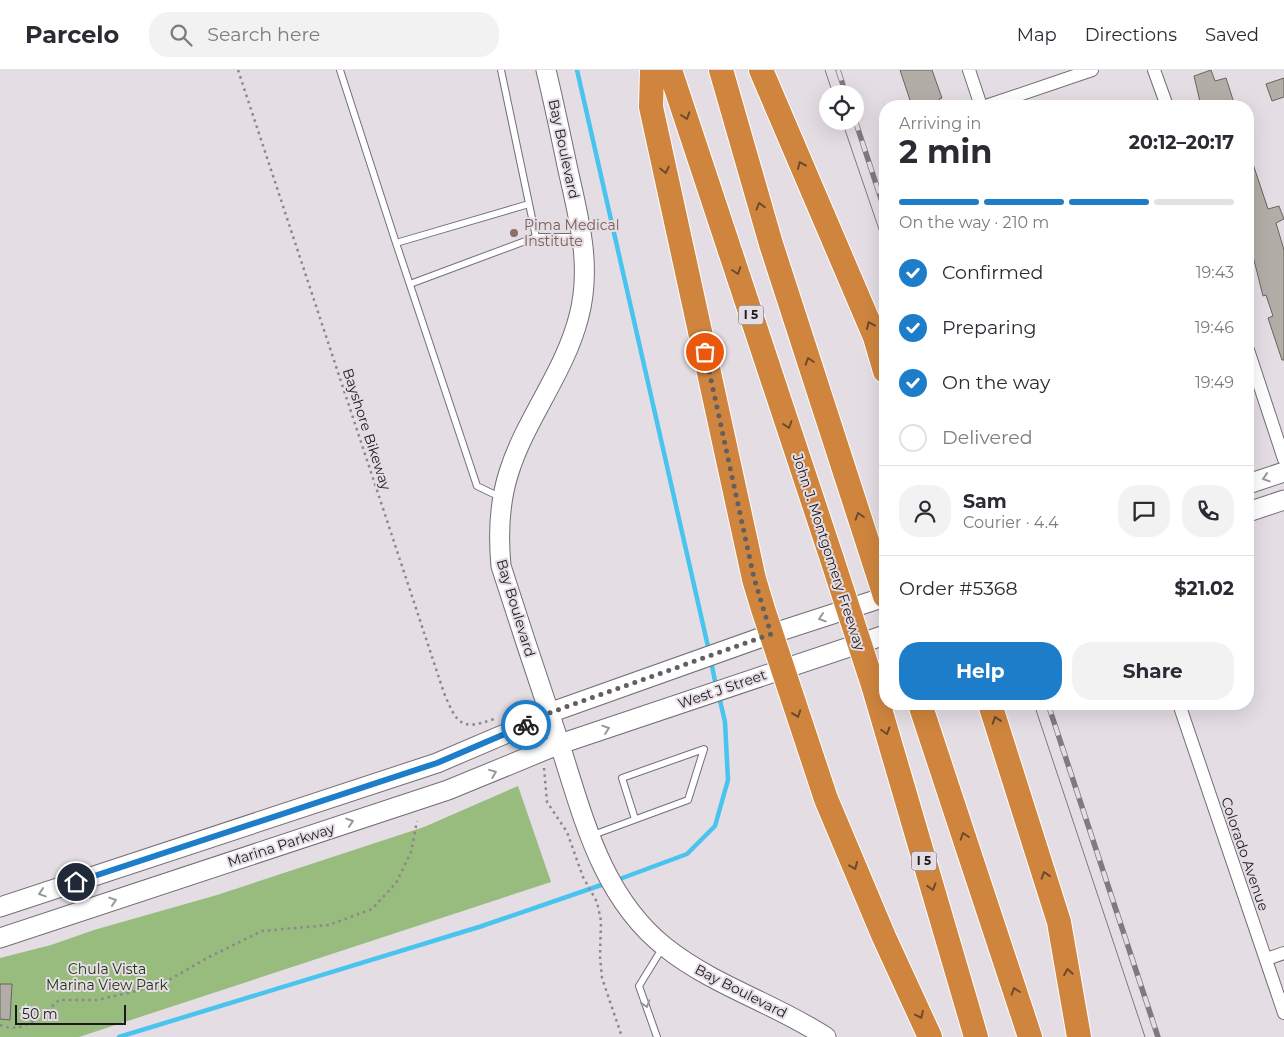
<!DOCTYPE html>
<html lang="en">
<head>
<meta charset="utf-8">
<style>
  body { margin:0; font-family:Montserrat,sans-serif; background:#f2f2f3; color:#2b2b33; height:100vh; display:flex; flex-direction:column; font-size:19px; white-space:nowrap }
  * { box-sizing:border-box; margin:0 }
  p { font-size:16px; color:#7c7c81 }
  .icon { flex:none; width:28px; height:28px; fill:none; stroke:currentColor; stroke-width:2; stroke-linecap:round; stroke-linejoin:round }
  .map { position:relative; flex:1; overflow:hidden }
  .panel { position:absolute; left:879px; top:30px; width:375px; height:610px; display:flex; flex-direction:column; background:#fff; border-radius:20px; box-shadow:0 5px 20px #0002 }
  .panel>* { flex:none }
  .controls { position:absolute; left:819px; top:15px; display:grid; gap:10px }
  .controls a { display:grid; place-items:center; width:45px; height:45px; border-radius:50%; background:#fff; box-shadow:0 5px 20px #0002; font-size:25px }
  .scale { position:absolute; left:15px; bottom:12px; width:111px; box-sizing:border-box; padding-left:5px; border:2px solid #1c191c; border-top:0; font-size:14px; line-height:18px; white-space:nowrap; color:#1c191c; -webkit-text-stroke:4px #e4dde4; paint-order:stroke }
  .pin { position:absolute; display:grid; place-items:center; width:42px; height:42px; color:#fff; margin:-21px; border:2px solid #fff; border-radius:50%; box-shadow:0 1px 5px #0007 }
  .courier { position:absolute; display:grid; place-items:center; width:50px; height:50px; margin:-25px; border:4px solid #1e7dc9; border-radius:50%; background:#fff; color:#222; box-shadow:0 1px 6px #0007 }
  .headline em { font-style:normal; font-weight:700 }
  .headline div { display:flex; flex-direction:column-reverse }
  .headline { display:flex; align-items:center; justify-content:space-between; height:85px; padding:0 20px }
  h1 { font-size:32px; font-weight:700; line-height:38px }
  .bar { display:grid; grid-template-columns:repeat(4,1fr); gap:8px 5px; align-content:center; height:60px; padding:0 20px }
  .bar i { height:6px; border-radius:4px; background:#e1e1e2 }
  .bar .active { background:#1e7dc9 }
  .bar p { grid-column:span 4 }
  .line { display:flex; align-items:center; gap:12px; padding:0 20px; border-top:1px solid #e1e1e2 }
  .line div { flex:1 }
  .round { display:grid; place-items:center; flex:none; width:52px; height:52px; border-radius:20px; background:#f2f2f3 }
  ol { padding:0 20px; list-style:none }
  li { display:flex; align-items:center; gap:15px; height:55px }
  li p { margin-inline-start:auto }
  li .icon { padding:5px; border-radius:50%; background:#1e7dc9; color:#fff; stroke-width:4 }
  li:last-child { color:#7c7c81 }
  li i { width:28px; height:28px; border:2px solid #e1e1e2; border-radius:50% }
  .button { display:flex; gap:10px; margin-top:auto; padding:10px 20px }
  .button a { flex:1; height:58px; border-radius:20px; background:#1e7dc9; color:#fff; font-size:20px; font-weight:700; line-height:58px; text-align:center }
  .button a+a { background:#f2f2f3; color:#2b2b33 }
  header { display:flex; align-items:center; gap:30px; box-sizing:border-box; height:70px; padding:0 25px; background:#fff; border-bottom:1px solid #e1e1e2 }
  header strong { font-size:24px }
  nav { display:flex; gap:28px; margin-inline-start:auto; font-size:18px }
  .search { width:350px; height:45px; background:#f2f2f3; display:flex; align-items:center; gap:12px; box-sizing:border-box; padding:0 18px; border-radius:20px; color:#7c7c81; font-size:19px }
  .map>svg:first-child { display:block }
  .green { fill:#98bb7e }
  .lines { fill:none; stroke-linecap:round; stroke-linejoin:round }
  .stream { stroke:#48c4ef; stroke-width:4.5 }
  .building { fill:#b2ada6; stroke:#69645e }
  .lane-casing { stroke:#736e74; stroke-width:8 }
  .street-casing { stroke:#736e74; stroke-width:14 }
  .secondary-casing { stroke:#736e74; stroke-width:21 }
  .highway-casing { stroke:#fff; stroke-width:26 }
  .path { stroke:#8c878c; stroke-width:2.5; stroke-dasharray:2.5 4; stroke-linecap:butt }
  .lane { stroke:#fff; stroke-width:6 }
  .street { stroke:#fff; stroke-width:12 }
  .secondary { stroke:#fff; stroke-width:19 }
  .highway { stroke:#cf853e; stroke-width:24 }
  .tram { stroke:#7f7a7f; stroke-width:1 }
  .rail-casing { stroke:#7f7a7f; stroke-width:5.5 }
  .rail { stroke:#e4dde4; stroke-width:4; stroke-dasharray:11; stroke-linecap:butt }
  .highway-bridge-casing { stroke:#fff; stroke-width:26; stroke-linecap:butt }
  .highway-bridge { stroke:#cf853e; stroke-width:24 }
  .oneway { stroke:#6d4a2b }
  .oneway2 { stroke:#999899 }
  .done { stroke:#625e62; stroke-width:5; stroke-dasharray:0 9 }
  .route { stroke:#1e7dc9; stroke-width:6 }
  .education-dot { fill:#8d6e63; stroke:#e4dde4; stroke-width:2 }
  .labels { text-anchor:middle; stroke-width:4; stroke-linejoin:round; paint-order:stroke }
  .shield { fill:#e4dde4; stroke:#585458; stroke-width:1 }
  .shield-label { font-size:12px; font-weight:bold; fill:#1c191c }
  .street-label { font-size:14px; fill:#1c191c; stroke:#e4dde4 }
  .education-label { font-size:14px; fill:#785e54; stroke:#e4dde4; text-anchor:start }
  .park-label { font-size:14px; fill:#1f310f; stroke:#e4dde4 }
</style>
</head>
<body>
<header>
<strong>Parcelo</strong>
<div class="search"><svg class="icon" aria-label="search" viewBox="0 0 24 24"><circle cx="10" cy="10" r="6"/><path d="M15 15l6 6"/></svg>Search here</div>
<nav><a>Map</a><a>Directions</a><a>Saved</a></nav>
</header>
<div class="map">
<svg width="1284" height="967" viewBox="0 0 1284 967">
  <rect width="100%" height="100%" fill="#e4dde4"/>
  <path class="green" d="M 518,716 L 551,812 L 79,967 L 0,967 L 0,888 L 51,875 L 94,860 L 217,825 L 424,757 Z"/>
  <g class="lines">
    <path class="stream" d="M 577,0 L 709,581
      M 711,591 L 716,616
      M 617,810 L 687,784 L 715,756 L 728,710 L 725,652 L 719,626
      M 119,967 L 479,857 L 607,813"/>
  </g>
  <path class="building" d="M 900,0 L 932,0 L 942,28 L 939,29 L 941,36 L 912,36 Z
    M 1211,0 L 1215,11 L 1226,8 L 1235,36 L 1201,36 L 1194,6 Z
    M 1284,8 L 1284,27 L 1272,31 L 1266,14 Z
    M 1250,85 L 1268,139 L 1279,136 L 1284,149 L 1276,153 L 1284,180 L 1284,290 L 1282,290 L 1268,248 L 1273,246 L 1266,225 L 1263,226 L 1248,166 L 1248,86 Z
    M 0,914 L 12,914 L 10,950 L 0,949 Z"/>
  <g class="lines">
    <defs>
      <path id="lane" d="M 340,0 L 396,173 L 529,134
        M 501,0 L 536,167 L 579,167
        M 396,173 L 477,416 L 500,427
        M 410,214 L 536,167
        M 593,765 L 688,730 L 704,679 L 622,708 L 635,749
        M 657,967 L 639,916 L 663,877"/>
      <path id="street" d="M 969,0 L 981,36
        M 1154,0 L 1167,36
        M 986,36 L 1092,0
        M 1248,280 L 1284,389
        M 1179,634 L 1284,943
        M 1267,889 L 1284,883"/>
      <path id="secondary" d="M 546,0 C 554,33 561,67 568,100 C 579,149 592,196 579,246 C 565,302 526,348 509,402 C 499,433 498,464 501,496 C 520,555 539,613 559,672 C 583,746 601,826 665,877 C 714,916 774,933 826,967
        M 1248,414 L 1284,402
        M 1248,442 L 1284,430
        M 0,837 L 437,693 L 533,652 L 549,643 L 771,564 L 885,527
        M 0,868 L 448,720 L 560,674 L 885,565"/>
      <path id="highway" d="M 652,0 L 651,37 L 754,509 L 763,539 L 826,729 L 884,867 L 930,967
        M 670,0 L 832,489
        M 721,0 L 771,174 L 885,526
        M 761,0 L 875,267 L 885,301
        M 873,615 L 976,967
        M 920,634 L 1030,967
        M 990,634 L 1059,852 L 1079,967"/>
    </defs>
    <use href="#lane" class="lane-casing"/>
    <use href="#street" class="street-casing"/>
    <use href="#secondary" class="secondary-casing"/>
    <use href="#highway" class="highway-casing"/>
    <path class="path" d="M 238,0 L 444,623 C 457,654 461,661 494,649
      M 544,698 L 547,732 L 567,762 L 583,807 L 597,832 L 601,851 L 600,887 L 602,908 L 622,967
      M 0,955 C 24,965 42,945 59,930 L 97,930 L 158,916 L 209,887 L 262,861 L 329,855 L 372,839 L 396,813 L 411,782 L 417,751"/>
    <use href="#lane" class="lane"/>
    <use href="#street" class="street"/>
    <use href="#secondary" class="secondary"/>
    <use href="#highway" class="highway"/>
    <path class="tram" d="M 825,0 L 833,24
      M 842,51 L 885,177
      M 1034,634 L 1145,967"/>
    <defs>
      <path id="rail" d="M 838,0 L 846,24
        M 855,50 L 885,141
        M 1048,634 L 1158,967"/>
    </defs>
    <use href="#rail" class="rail-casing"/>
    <use href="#rail" class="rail"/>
    <defs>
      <path id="highway-bridge" d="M 832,489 L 873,615"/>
    </defs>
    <use href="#highway-bridge" class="highway-bridge-casing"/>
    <use href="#highway-bridge" class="highway-bridge"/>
  </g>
  <defs><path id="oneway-chevron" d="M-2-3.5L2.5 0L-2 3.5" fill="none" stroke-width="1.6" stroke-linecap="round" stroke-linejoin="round" transform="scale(1.25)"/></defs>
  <g class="oneway">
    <use href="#oneway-chevron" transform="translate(686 46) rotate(72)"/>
    <use href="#oneway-chevron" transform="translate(801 95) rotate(-113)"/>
    <use href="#oneway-chevron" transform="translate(665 100) rotate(77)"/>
    <use href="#oneway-chevron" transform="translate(760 136) rotate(-106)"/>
    <use href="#oneway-chevron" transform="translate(737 201) rotate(72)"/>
    <use href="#oneway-chevron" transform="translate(870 255) rotate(-113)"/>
    <use href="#oneway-chevron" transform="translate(809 291) rotate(-108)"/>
    <use href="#oneway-chevron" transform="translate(788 355) rotate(72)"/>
    <use href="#oneway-chevron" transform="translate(859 446) rotate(-108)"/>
    <use href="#oneway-chevron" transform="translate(797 644) rotate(71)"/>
    <use href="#oneway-chevron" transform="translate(996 650) rotate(-109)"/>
    <use href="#oneway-chevron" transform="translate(886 661) rotate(74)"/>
    <use href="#oneway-chevron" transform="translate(964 766) rotate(-108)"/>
    <use href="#oneway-chevron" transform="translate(854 796) rotate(67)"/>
    <use href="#oneway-chevron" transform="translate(1045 805) rotate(-107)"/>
    <use href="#oneway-chevron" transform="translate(932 817) rotate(74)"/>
    <use href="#oneway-chevron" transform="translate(1068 902) rotate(-100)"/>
    <use href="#oneway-chevron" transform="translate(1015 921) rotate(-108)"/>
    <use href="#oneway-chevron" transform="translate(920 945) rotate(65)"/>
  </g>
  <g class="oneway2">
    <use href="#oneway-chevron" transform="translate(1266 408) rotate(162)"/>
    <use href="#oneway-chevron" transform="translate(822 548) rotate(162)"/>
    <use href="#oneway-chevron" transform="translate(606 659) rotate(-19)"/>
    <use href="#oneway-chevron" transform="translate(493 703) rotate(-22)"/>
    <use href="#oneway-chevron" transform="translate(350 752) rotate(-18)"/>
    <use href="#oneway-chevron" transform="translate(42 823) rotate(162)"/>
    <use href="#oneway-chevron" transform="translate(113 831) rotate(-18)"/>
    <use href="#oneway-chevron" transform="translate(646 934) rotate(71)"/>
  </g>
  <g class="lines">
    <path class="done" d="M 526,655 L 549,643 L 771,564 L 754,508 L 705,282"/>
    <path class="route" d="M 76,812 L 437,693 L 526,655"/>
  </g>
  <circle class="education-dot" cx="514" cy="163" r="5"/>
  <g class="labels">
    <g class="shield">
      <rect x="738.5" y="235.5" width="25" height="19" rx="4"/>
      <rect x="911.5" y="781.5" width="25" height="19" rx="4"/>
    </g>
    <g class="shield-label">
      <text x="751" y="249">I 5</text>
      <text x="924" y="795">I 5</text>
    </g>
    <g class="street-label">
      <text transform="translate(564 79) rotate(78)" y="5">Bay Boulevard</text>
      <text transform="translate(367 359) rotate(72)" y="5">Bayshore Bikeway</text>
      <text transform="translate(829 482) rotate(72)" y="5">John J. Montgomery Freeway</text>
      <text transform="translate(516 538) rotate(73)" y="5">Bay Boulevard</text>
      <text transform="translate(722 619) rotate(-19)" y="5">West J Street</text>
      <text transform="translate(281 775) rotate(-18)" y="5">Marina Parkway</text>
      <text transform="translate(1245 784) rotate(71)" y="5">Colorado Avenue</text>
      <text transform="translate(741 921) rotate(27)" y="5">Bay Boulevard</text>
    </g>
    <g class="education-label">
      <text x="524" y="160">Pima Medical<tspan x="524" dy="16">Institute</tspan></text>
    </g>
    <g class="park-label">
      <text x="107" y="904">Chula Vista<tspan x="107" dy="16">Marina View Park</tspan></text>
    </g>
  </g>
</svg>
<div class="controls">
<a><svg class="icon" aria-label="locate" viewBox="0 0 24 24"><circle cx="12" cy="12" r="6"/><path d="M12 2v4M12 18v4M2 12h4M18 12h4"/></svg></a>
</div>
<div class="scale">50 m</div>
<div class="pin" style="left:705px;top:282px;background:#ea580c"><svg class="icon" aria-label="bag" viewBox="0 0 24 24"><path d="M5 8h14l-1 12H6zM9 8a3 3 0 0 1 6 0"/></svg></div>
<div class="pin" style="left:76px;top:812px;background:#1f2937"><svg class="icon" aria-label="home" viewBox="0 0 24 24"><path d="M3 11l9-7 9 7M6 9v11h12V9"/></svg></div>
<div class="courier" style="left:526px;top:655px"><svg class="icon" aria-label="bike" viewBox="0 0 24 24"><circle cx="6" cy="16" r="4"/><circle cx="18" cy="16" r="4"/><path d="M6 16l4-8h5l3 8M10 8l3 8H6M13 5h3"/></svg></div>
<section class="panel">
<div class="headline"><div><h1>2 min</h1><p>Arriving in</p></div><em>20:12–20:17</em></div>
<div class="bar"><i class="active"></i><i class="active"></i><i class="active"></i><i></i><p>On the way · 210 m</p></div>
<ol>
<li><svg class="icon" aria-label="check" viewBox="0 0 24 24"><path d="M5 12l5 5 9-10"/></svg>Confirmed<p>19:43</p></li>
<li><svg class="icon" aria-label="check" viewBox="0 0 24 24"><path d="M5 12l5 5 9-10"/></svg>Preparing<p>19:46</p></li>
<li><svg class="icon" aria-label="check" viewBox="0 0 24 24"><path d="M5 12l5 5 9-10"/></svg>On the way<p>19:49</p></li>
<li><i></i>Delivered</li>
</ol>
<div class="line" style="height:90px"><a class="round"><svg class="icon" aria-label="person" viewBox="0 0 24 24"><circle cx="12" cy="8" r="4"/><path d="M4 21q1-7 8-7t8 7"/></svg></a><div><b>Sam</b><p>Courier · 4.4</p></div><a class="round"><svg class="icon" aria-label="chat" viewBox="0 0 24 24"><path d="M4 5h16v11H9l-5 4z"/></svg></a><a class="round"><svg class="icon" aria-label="phone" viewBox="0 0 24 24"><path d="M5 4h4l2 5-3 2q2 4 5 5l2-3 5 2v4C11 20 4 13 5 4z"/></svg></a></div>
<div class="line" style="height:65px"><div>Order #5368</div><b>$21.02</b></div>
<div class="button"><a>Help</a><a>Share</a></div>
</section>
</div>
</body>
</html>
